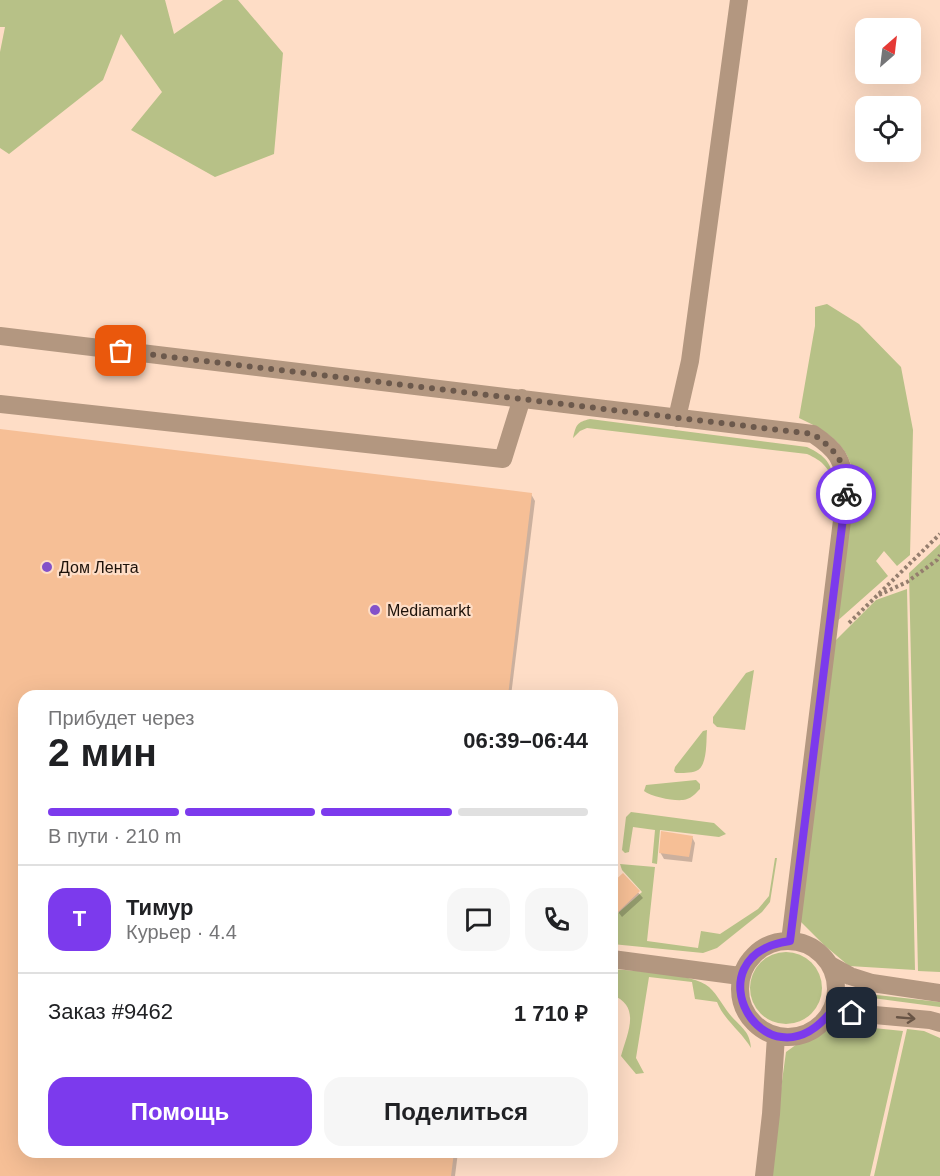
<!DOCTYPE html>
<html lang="ru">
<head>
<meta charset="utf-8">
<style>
  body { margin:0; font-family:Arial,sans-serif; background:#f6f6f6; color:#202124; height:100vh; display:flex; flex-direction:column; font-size:22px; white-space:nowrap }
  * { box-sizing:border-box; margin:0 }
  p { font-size:20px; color:#757577 }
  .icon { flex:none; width:33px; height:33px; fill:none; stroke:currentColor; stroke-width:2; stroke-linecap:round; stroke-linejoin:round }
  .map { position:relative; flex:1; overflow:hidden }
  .panel { position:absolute; left:18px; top:690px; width:600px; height:468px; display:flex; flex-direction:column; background:#fff; border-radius:18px; box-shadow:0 6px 24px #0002 }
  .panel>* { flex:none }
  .needle { width:39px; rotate:28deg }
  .controls { position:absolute; left:855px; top:18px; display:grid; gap:12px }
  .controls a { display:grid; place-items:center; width:66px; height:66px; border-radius:12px; background:#fff; box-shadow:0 6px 24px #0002; font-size:30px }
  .pin { position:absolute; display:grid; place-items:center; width:51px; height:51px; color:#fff; margin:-26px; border-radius:12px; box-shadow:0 3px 9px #0006 }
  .courier { position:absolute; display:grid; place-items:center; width:60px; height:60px; margin:-30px; border:4px solid #7c3aed; border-radius:50%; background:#fff; color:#222; box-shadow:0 2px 8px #0007 }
  .summary em { font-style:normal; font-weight:700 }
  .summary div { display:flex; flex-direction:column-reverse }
  .summary { display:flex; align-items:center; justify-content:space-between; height:102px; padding:0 30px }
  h1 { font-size:39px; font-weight:700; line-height:45px }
  .bar { display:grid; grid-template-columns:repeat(4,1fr); gap:9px 6px; align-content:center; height:72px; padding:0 30px }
  .bar i { height:8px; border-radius:4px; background:#e0e0e0 }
  .bar .selected { background:#7c3aed }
  .bar p { grid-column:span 4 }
  .line { display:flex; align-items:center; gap:15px; padding:0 30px; border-top:2px solid #e0e0e0 }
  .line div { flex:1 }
  .round { display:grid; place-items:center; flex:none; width:63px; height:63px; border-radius:18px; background:#f6f6f6 }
  .button { display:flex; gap:12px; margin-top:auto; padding:12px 30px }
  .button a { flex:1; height:69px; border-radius:18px; background:#7c3aed; color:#fff; font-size:24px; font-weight:700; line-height:69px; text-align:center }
  .button a+a { background:#f6f6f6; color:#202124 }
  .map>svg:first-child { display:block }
  .green { fill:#b7c187 }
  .shadow { fill:#0003 }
  .building { fill:#f6bf96 }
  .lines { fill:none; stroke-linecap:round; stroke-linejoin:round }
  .path { stroke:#957e6e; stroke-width:4; stroke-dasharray:3 3; stroke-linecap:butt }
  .minor { stroke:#b39780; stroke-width:18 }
  .oneway { stroke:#685445 }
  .done { stroke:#6c594c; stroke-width:6; stroke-dasharray:0 10.8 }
  .route { stroke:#7c3aed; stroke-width:8 }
  .poi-dot { fill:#8351c9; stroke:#feddc6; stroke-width:2 }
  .labels { text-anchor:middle; stroke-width:4.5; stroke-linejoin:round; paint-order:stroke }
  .poi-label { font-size:16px; fill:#1d120a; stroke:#feddc6; text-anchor:start }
</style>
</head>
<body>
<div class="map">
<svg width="940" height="1176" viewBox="0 0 940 1176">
  <rect width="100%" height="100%" fill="#feddc6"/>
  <path class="green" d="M 0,0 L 165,0 L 174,34 L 223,0 L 238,0 L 283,53 L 274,154 L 215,177 L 131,130 L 162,92 L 121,34 L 103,80 L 9,154 L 0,148 L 0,52 L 5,27 L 0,27 Z
    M 827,304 L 859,324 L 901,367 L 913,430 L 910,555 L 897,566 L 884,551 L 876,561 L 888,576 L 835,623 L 852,485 C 852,479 853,471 851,465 C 844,441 821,428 799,418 L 815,326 L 815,307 Z
    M 590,419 L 807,447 C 826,456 832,463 834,484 C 829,468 823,461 807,454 L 587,428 L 580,431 L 573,438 C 576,425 577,422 590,419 Z
    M 940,544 L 940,972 L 918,971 L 909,573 Z
    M 907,589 L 915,970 L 849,966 L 824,945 L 798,919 L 832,644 L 876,600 Z
    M 754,670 L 745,730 L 717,727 L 713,723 L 713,717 L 746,673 Z
    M 707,730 C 706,740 708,767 696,771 C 691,773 682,773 676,773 L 674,771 L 675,767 L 703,731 Z
    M 696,780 L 700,784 L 700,789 C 695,794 691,799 683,800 C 673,801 652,797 644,791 L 646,785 Z
    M 631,812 L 714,823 L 726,834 L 719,837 L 660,830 L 657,864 L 652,863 L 655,830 L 633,827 L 629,852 L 625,853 L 622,850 L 626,817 Z
    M 775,858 L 777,858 L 770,902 L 762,912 L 717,948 L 703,953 L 612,944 L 612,907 L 618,913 L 642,892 L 622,870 L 620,864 L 655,867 L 647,941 L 698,948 L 701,931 L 720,934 L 758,909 L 769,896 Z
    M750 988a36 36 0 1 1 72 0a36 36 0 1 1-72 0Z
    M 612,969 C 634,971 693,973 709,987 C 718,995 724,1008 732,1017 C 742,1028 750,1032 751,1048 C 741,1031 724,1020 717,1002 L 695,999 L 692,982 L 649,977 L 636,1058 L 644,1073 L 636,1074 L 621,1056 C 627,1034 642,1006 612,995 Z
    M 850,992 L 940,1002 L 940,1007 L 850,995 Z
    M 834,1024 L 903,1031 L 870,1176 L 769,1176 L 786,1052 L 804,1039 Z
    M 907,1029 L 924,1031 L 940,1038 L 940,1176 L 874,1176 Z"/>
  <path class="shadow" d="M 0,431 L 531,494 L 535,501 L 511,696 L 24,696 L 24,1152 L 458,1152 L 455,1176 L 0,1176 Z
    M 692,837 L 695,843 L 692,862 L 664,859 L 660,852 Z
    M 623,875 L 643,898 L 622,917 L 612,904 L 612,885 Z"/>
  <path class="building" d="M 0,429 L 532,493 L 508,696 L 24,696 L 24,1152 L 454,1152 L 451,1176 L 0,1176 Z
    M 661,831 L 693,836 L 689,857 L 659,853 Z
    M 623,873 L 640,891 L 618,912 L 612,904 L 612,883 Z"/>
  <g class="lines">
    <path class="path" d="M 879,595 L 907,582 L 937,560 L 940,555
      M 849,623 L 940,534"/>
    <path class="minor" d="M 0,336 L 813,434 C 837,450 843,459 846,488 L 790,941
      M 0,404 L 503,459 L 522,398
      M 677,418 L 690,361 L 739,0
      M740 989a48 48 0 1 1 96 0a48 48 0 1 1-96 0Z
      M 612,959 L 740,976
      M 830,965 L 850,976 L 872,983 L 940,993
      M 830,1013 L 852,1013 L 930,1020 L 940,1023
      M 764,1176 L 771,1114 L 776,1036"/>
  </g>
  <defs><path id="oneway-shaft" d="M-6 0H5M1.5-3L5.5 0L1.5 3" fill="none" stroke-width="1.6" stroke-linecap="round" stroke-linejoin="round" transform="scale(1.5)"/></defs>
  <use class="oneway" href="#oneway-shaft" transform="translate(906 1018) rotate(5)"/>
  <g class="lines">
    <path class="done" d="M 121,351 L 813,434 C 835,449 849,465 846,494"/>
    <path class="route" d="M 846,494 L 790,941 C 688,955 764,1092 830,1013 L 852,1013"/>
  </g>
  <g class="poi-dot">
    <circle cx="47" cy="567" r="6"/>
    <circle cx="375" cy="610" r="6"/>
  </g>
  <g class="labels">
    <g class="poi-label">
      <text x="59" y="573">Дом Лента</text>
      <text x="387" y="616">Mediamarkt</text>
    </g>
  </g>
</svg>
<div class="controls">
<a><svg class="needle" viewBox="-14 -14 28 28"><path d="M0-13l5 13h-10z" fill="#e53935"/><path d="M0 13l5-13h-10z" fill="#757577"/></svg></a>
<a><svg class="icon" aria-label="locate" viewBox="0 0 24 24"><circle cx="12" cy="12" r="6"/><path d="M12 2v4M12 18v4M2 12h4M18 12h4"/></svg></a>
</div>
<div class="pin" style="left:121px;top:351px;background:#ea580c"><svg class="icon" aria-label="bag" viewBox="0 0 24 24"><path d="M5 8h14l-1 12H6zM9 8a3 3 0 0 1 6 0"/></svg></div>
<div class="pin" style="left:852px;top:1013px;background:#1f2937"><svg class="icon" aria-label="home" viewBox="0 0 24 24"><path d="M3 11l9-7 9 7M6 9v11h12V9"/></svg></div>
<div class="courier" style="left:846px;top:494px"><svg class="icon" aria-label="bike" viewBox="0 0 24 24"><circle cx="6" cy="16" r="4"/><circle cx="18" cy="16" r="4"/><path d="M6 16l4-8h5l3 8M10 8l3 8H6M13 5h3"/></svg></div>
<section class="panel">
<div class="summary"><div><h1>2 мин</h1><p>Прибудет через</p></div><em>06:39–06:44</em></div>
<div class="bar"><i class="selected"></i><i class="selected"></i><i class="selected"></i><i></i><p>В пути · 210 m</p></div>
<div class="line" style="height:108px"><b class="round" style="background:#7c3aed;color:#fff">Т</b><div><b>Тимур</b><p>Курьер · 4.4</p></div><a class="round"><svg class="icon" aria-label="chat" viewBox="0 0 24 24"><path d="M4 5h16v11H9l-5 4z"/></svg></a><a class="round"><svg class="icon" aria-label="phone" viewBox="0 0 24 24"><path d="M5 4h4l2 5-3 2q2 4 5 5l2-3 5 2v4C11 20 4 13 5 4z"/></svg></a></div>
<div class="line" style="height:78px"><div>Заказ #9462</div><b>1 710 ₽</b></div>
<div class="button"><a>Помощь</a><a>Поделиться</a></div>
</section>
</div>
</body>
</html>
